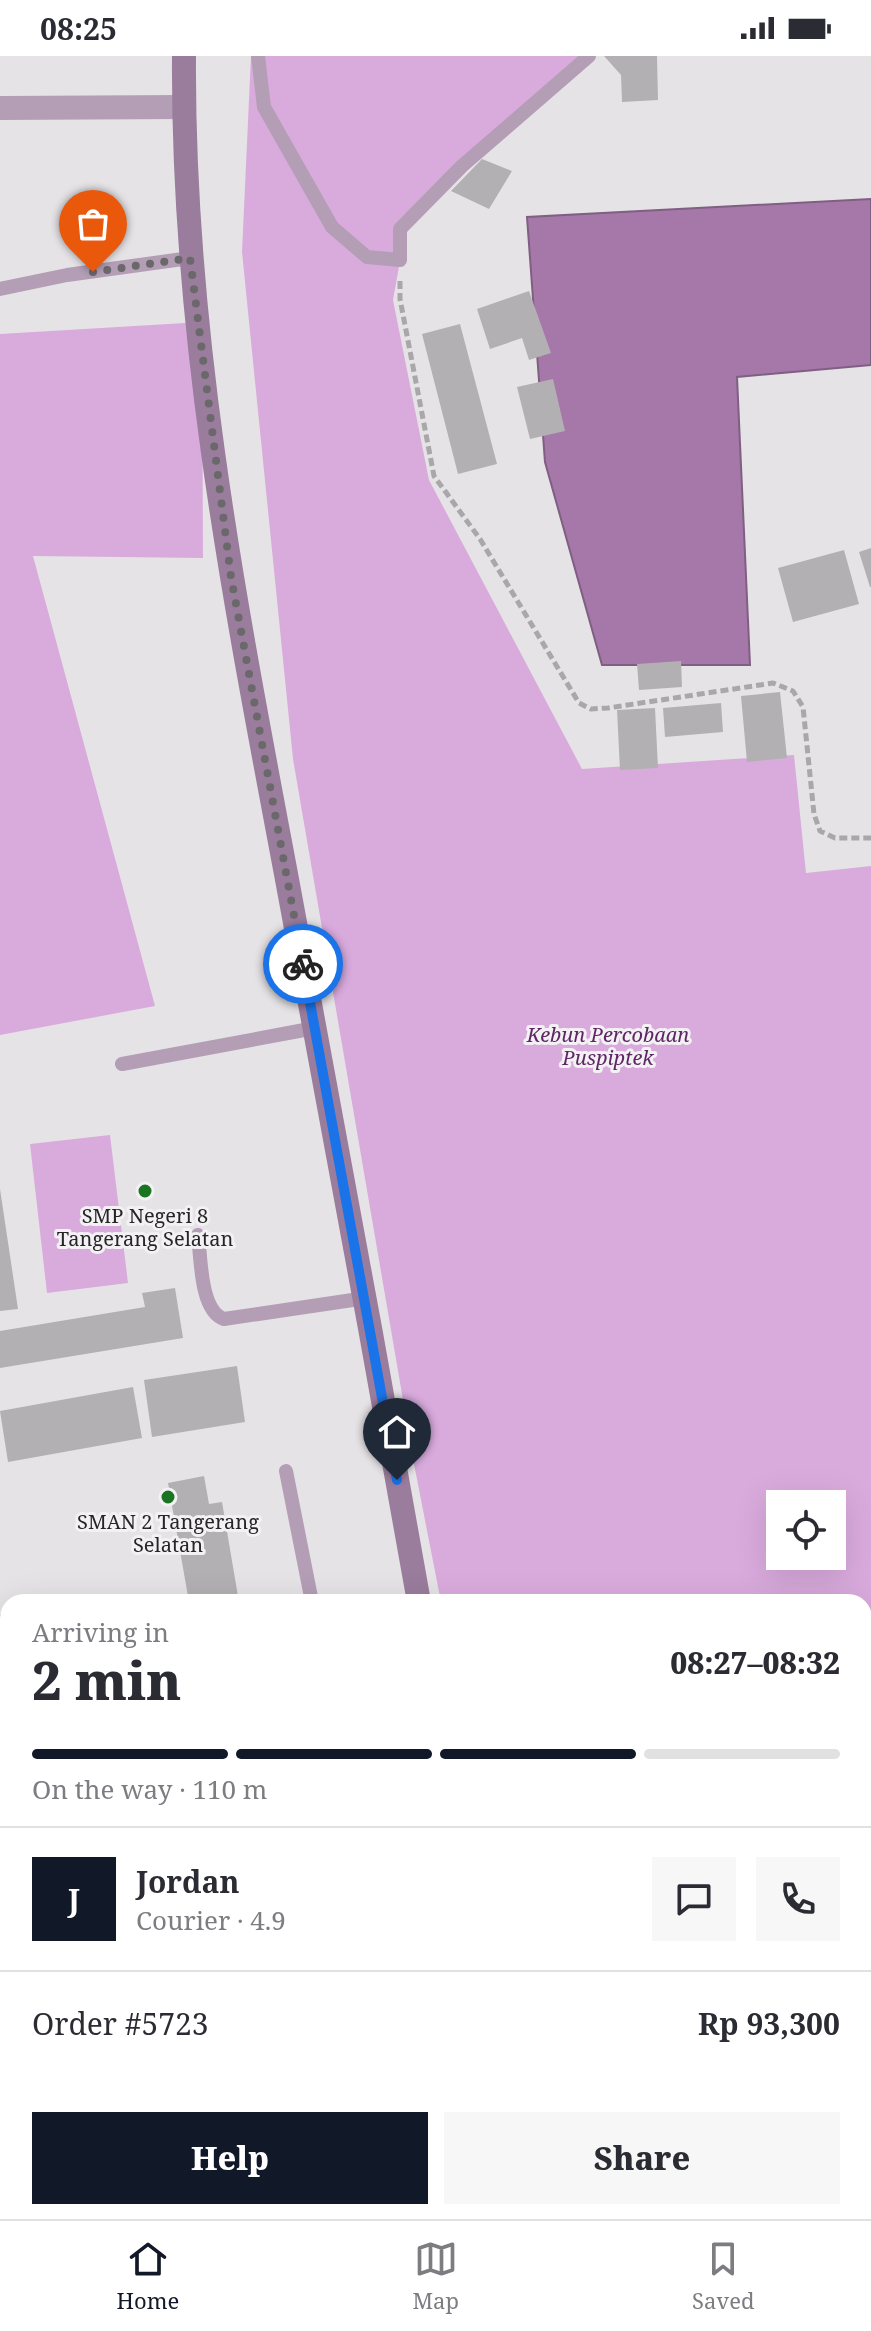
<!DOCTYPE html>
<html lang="en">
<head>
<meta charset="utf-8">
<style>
  body { margin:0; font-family:"Noto Serif",serif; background:#f7f7f7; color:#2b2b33; height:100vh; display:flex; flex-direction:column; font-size:30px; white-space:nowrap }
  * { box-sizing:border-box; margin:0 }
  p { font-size:26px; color:#7c7c81 }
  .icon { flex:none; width:44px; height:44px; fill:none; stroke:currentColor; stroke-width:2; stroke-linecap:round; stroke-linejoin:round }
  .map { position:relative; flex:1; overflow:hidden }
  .side { position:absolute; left:0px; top:1538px; width:872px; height:626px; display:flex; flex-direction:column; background:#fff; border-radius:24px 24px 0 0; box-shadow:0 8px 32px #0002 }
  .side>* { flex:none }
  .buttons { position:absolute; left:766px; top:1434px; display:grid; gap:16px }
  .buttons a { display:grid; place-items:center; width:80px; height:80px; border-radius:0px; background:#fff; box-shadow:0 8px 32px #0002; font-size:40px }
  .pin { position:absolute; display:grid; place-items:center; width:68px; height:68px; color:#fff; margin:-82px -34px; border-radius:50% 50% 50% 0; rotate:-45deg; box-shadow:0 0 8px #0007 }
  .pin .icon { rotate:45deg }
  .courier { position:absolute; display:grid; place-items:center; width:80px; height:80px; margin:-40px; border:6px solid #1a73e8; border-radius:50%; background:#fff; color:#222; box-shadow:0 2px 10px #0007 }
  .head em { font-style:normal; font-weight:800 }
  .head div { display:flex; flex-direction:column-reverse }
  .head { display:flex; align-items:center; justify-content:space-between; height:136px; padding:0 32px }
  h1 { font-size:52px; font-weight:800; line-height:60px }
  .bar { display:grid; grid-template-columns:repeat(4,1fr); gap:12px 8px; align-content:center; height:96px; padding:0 32px }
  .bar i { height:10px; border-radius:6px; background:#e1e1e2 }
  .bar .on { background:#111827 }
  .bar p { grid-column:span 4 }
  .line { display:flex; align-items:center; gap:20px; padding:0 32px; border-top:2px solid #e1e1e2 }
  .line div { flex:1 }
  .round { display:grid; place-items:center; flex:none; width:84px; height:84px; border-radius:0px; background:#f7f7f7 }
  .cta { display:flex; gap:16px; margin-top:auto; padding:16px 32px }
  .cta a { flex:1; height:92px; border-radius:0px; background:#111827; color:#fff; font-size:32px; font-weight:800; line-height:92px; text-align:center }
  .cta a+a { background:#f7f7f7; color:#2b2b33 }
  .status { display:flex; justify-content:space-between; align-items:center; height:56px; padding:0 40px; background:#fff; direction:ltr }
  .status svg { height:22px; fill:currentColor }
  .menu { display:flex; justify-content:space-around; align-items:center; height:112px; border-top:2px solid #e1e1e2; background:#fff; font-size:22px; color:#7c7c81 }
  .menu a { display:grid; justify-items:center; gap:4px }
  .menu .on { color:#111827 }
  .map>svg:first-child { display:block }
  .green { fill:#d9abdd; fill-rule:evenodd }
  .water { fill:#a578a9; stroke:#7f5f82; stroke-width:2 }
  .building { fill:#b3b0b3 }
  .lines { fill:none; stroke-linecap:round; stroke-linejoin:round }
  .path { stroke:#a9a7a9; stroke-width:5; stroke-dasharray:8 4; stroke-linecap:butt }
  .lane { stroke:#b39eb5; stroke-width:14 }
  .street { stroke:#b39eb5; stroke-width:24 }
  .secondary { stroke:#9a7c9d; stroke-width:24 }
  .done { stroke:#6a686a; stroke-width:8; stroke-dasharray:0 14.4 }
  .route { stroke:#1a73e8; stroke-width:10 }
  .poi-dot { fill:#1b7421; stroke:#f3f1f4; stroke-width:3 }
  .labels { text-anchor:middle; stroke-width:6; stroke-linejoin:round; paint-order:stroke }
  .park-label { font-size:20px; font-style:italic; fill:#5e2664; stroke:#f3f1f4 }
  .poi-label { font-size:20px; fill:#272627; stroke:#f3f1f4 }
</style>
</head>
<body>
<div class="status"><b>08:25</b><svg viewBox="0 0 49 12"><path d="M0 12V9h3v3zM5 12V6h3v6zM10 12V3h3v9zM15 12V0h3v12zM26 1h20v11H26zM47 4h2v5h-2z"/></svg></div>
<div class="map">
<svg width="871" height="2163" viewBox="0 0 871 2163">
  <rect width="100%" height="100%" fill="#e6e3e6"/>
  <path class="green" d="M 251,0 L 580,0 L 409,155 L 393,244 L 429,424 L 582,713 L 794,699 L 806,817 L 871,810 L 871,1806 L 864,1806 L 864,1546 L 441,1546 L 414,1408 L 293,703 L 242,196 ZM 780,1448 L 832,1448 L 832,1500 L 780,1500 Z
    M 202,266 L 203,502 L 33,500 L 155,950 L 0,979 L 0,278 Z
    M 110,1079 L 128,1227 L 47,1237 L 30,1088 Z
    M 871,2004 L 871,2163 L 809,2163 L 809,2156 L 864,2156 L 864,2011 Z"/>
  <path class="water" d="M 871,143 L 871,309 L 737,321 L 750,609 L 602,609 L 545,406 L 527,161 Z"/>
  <path class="building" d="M 604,0 L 657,0 L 658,44 L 622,46 L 621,19 Z
    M 482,103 L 512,115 L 489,153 L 451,135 Z
    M 529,235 L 551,297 L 529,304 L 522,282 L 490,293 L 477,253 Z
    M 460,268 L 497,408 L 458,418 L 422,278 Z
    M 553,323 L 565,375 L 530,383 L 517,331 Z
    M 871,492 L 871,531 L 870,531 L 859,496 Z
    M 844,494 L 859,548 L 793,566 L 778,512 Z
    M 681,605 L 682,631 L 639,634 L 637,608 Z
    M 780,636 L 787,702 L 747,706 L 741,640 Z
    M 721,647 L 723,676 L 665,681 L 663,652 Z
    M 655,652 L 658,712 L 620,714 L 617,654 Z
    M 0,1133 L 18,1253 L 0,1255 Z
    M 175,1232 L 183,1282 L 0,1312 L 0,1275 L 145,1251 L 142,1237 Z
    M 237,1310 L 245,1366 L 152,1381 L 144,1324 Z
    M 133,1331 L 142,1382 L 8,1406 L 0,1355 Z
    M 204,1420 L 209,1448 L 222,1446 L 239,1546 L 189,1546 L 168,1427 Z
    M 8,1556 L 8,1676 L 0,1678 L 0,1558 Z
    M 8,1690 L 8,1789 L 7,1789 L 0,1758 L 0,1691 Z
    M 864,1959 L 871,1959 L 871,1996 L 864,1996 Z
    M 871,2093 L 871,2140 L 864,2141 L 864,2094 Z
    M 397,2156 L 494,2156 L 495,2162 L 391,2163 L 390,2158 Z
    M 595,2156 L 702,2156 L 704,2163 L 596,2163 Z
    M 713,2156 L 800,2156 L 805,2160 L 803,2163 L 723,2163 Z"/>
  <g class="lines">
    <path class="path" d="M 400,225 L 400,243 L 434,420 L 480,483 L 579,647 L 591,653 L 608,652 L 773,627 L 793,635 L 803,651 L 814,758 L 820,775 L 835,782 L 871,782"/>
    <path class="lane" d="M 258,0 L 264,51 L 332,171 L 367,201 L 400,204 L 400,173 L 462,110 L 589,0
      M 0,233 L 67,219 L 190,202
      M 122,1008 L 315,972
      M 198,1179 C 201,1202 200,1255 224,1263 L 366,1242
      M 286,1415 L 312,1546"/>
    <path class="street" d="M 0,52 L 184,51
      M 0,1795 L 8,1822
      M 0,2128 L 8,2126"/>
    <path class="secondary" d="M 184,0 C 182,278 235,547 286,818 C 332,1061 376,1303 419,1546
      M 522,2156 L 524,2163"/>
  </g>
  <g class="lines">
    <path class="done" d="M 93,216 L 190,202 L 231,521 L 303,908"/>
    <path class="route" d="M 303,908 L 397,1424"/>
  </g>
  <g class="poi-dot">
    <circle cx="145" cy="1135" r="8"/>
    <circle cx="168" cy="1441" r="8"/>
  </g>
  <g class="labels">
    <g class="park-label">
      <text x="608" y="986">Kebun Percobaan<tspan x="608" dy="23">Puspiptek</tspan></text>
    </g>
    <g class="poi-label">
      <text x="145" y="1167">SMP Negeri 8<tspan x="145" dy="23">Tangerang Selatan</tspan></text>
      <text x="168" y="1473">SMAN 2 Tangerang<tspan x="168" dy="23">Selatan</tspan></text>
    </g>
  </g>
</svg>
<div class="buttons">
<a><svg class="icon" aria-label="locate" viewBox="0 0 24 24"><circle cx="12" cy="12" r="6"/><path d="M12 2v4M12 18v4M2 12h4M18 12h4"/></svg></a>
</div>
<div class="pin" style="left:93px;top:216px;background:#ea580c"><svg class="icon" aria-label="bag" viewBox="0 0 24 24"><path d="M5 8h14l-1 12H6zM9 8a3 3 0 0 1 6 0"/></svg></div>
<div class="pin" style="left:397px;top:1424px;background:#1f2937"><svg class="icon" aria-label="home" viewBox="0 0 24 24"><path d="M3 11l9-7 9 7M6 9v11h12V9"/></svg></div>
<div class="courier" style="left:303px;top:908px"><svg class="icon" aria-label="bike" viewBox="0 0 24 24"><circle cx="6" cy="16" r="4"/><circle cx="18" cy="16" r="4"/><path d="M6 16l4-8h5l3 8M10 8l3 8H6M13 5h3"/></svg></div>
<section class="side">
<div class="head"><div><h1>2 min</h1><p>Arriving in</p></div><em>08:27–08:32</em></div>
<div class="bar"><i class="on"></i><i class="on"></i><i class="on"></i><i></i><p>On the way · 110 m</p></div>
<div class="line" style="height:144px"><b class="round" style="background:#111827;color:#fff">J</b><div><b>Jordan</b><p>Courier · 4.9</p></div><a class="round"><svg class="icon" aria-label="chat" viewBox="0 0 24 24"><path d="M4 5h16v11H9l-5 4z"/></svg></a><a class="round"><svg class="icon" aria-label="phone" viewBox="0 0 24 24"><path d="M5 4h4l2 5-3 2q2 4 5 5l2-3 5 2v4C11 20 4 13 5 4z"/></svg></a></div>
<div class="line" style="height:104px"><div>Order #5723</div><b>Rp 93,300</b></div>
<div class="cta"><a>Help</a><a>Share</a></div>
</section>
</div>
<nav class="menu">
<a class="on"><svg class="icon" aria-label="home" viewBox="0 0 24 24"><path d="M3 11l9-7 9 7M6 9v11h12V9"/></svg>Home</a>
<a><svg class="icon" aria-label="map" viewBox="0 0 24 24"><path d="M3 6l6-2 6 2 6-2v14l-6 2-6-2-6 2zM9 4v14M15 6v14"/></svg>Map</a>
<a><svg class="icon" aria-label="saved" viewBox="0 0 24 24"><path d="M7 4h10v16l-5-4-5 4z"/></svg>Saved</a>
</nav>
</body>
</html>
